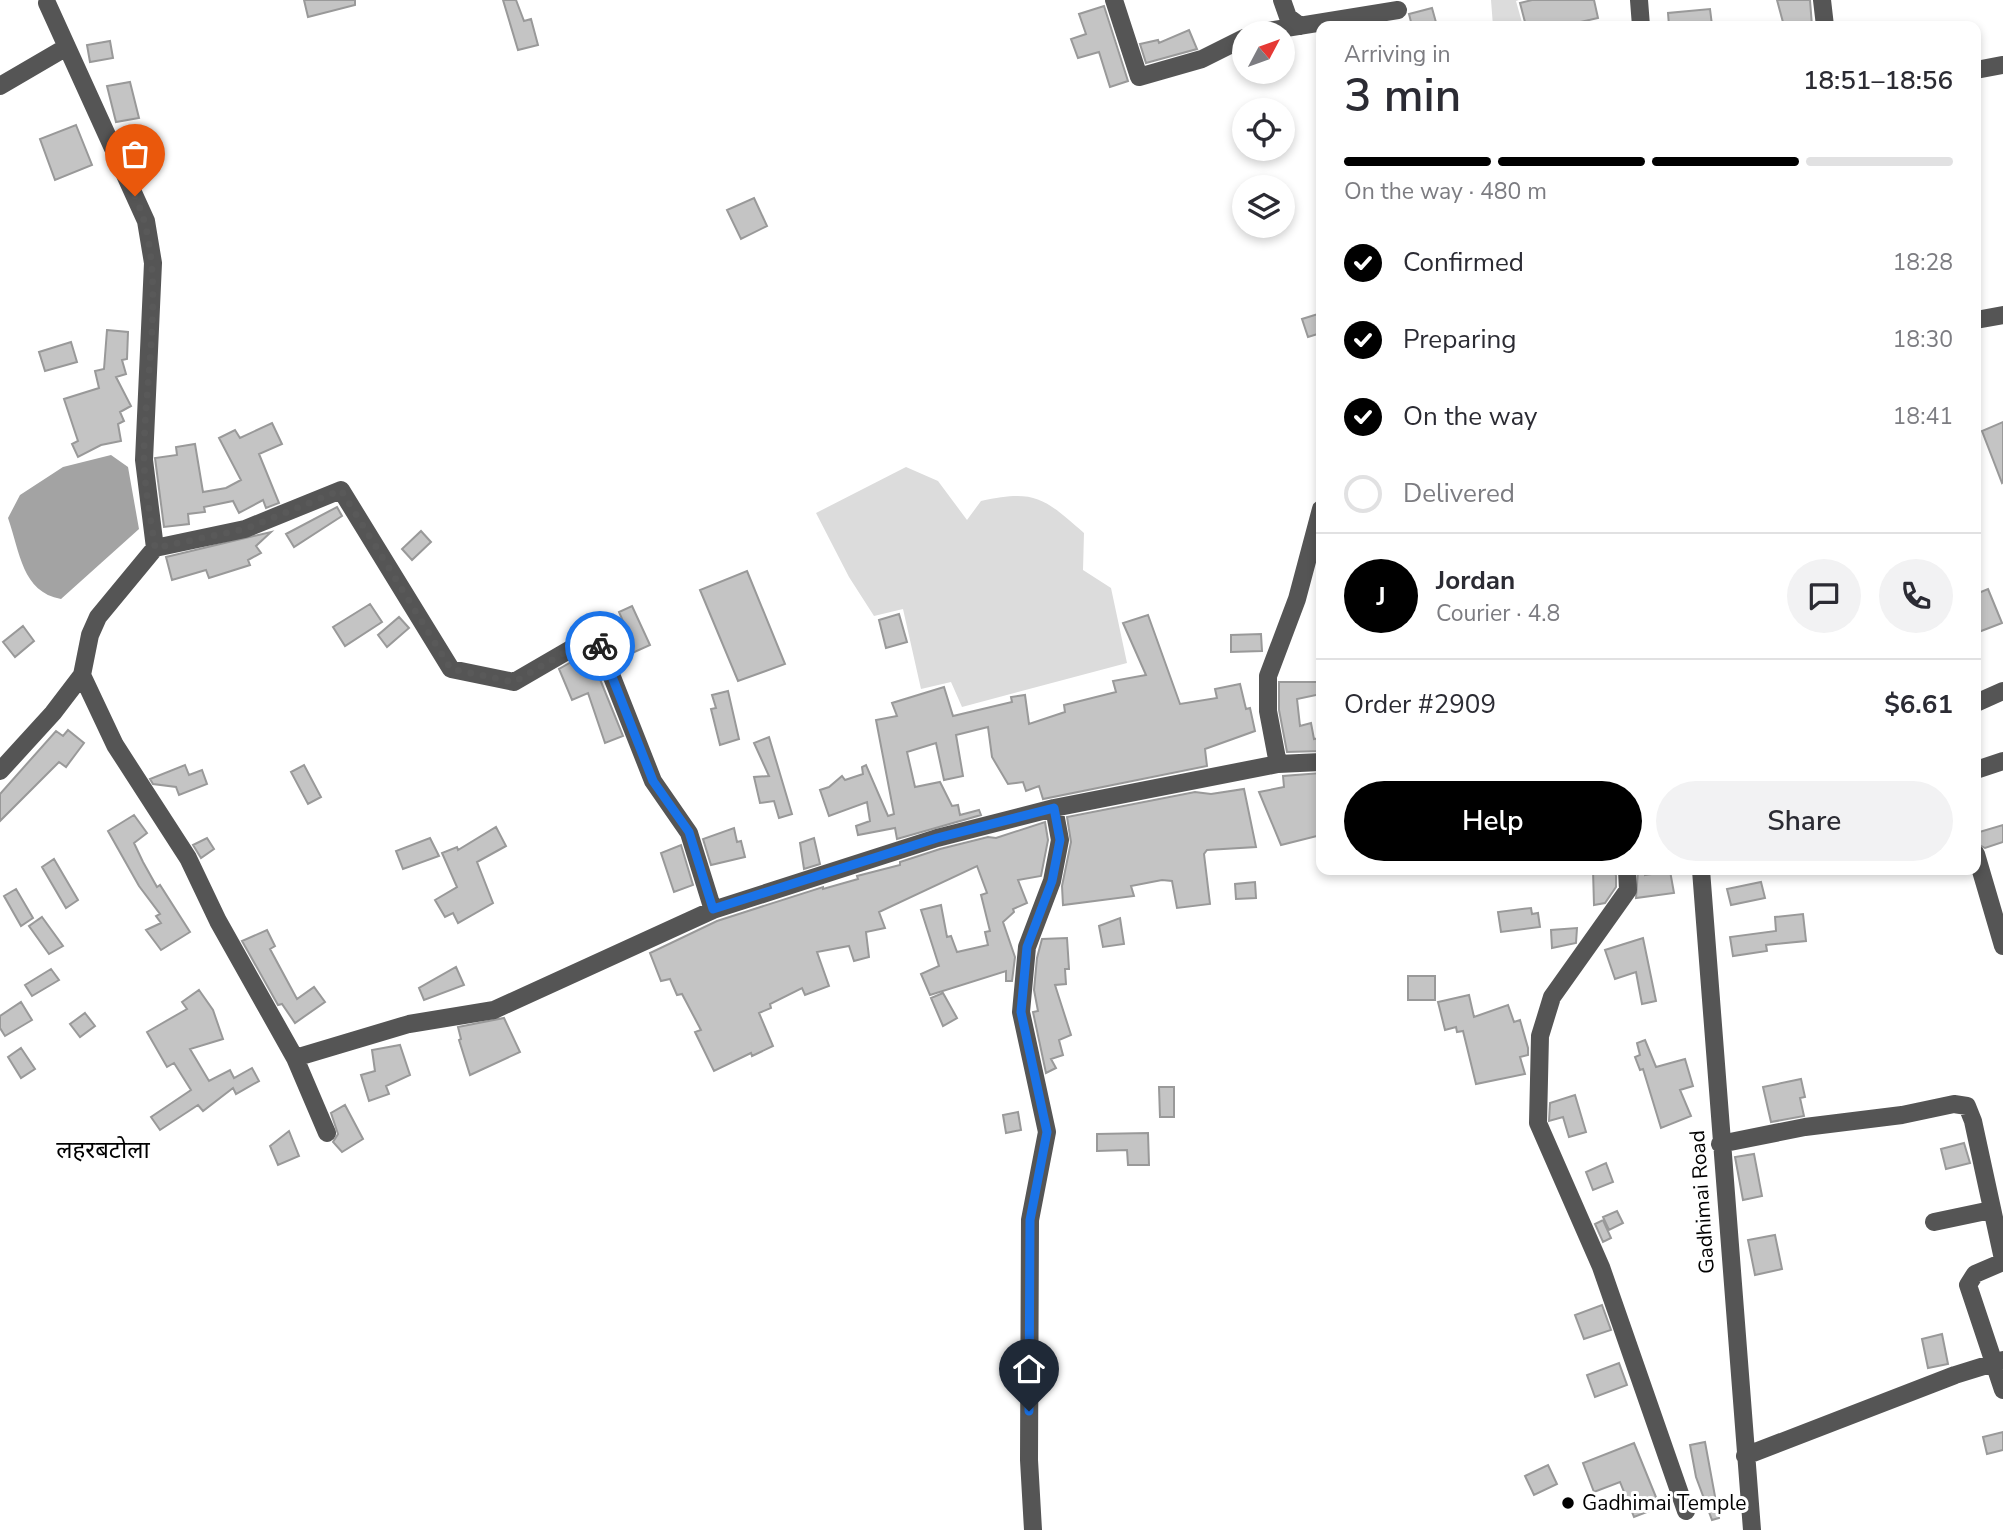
<!DOCTYPE html>
<html lang="en">
<head>
<meta charset="utf-8">
<style>
  body { margin:0; font-family:"Nunito Sans","Noto Sans Devanagari",sans-serif; background:#f2f2f3; color:#2b2b33; height:100vh; display:flex; flex-direction:column; font-size:26px; white-space:nowrap }
  * { box-sizing:border-box; margin:0 }
  p { font-size:23px; color:#7c7c81 }
  .icon { flex:none; width:38px; height:38px; fill:none; stroke:currentColor; stroke-width:2; stroke-linecap:round; stroke-linejoin:round }
  .map { position:relative; flex:1; overflow:hidden }
  .side { position:absolute; left:1316px; top:21px; width:665px; height:854px; display:flex; flex-direction:column; background:#fff; border-radius:14px; box-shadow:0 4px 10px #0003 }
  .side>* { flex:none }
  .needle { width:46px; rotate:49deg }
  .tools { position:absolute; left:1232px; top:21px; display:grid; gap:14px }
  .tools a { display:grid; place-items:center; width:63px; height:63px; border-radius:50%; background:#fff; box-shadow:0 4px 10px #0003; font-size:35px }
  .pin { position:absolute; display:grid; place-items:center; width:60px; height:60px; color:#fff; margin:-72px -30px; border-radius:50% 50% 50% 0; rotate:-45deg; box-shadow:0 0 7px #0007 }
  .pin .icon { rotate:45deg }
  .courier { position:absolute; display:grid; place-items:center; width:70px; height:70px; margin:-35px; border:5px solid #1a73e8; border-radius:50%; background:#fff; color:#222; box-shadow:0 2px 9px #0007 }
  .head em { font-style:normal; font-weight:600 }
  .head div { display:flex; flex-direction:column-reverse }
  .head { display:flex; align-items:center; justify-content:space-between; height:119px; padding:0 28px }
  h1 { font-size:46px; font-weight:600; line-height:52px }
  .bar { display:grid; grid-template-columns:repeat(4,1fr); gap:10px 7px; align-content:center; height:84px; padding:0 28px }
  .bar i { height:9px; border-radius:5px; background:#e1e1e2 }
  .bar .active { background:#000 }
  .bar p { grid-column:span 4 }
  .line { display:flex; align-items:center; gap:18px; padding:0 28px; border-top:2px solid #e1e1e2 }
  .line div { flex:1 }
  .round { display:grid; place-items:center; flex:none; width:74px; height:74px; border-radius:37px; background:#f2f2f3 }
  ol { padding:0 28px; list-style:none }
  li { display:flex; align-items:center; gap:21px; height:77px }
  li p { margin-inline-start:auto }
  li .icon { padding:7px; border-radius:50%; background:#000; color:#fff; stroke-width:4 }
  li:last-child { color:#7c7c81 }
  li i { width:38px; height:38px; border:4px solid #e1e1e2; border-radius:50% }
  .button { display:flex; gap:14px; margin-top:auto; padding:14px 28px }
  .button a { flex:1; height:80px; border-radius:42px; background:#000; color:#fff; font-size:28px; font-weight:600; line-height:80px; text-align:center }
  .button a+a { background:#f2f2f3; color:#2b2b33 }
  .map>svg:first-child { display:block }
  .green { fill:#dcdcdc }
  .water { fill:#a3a3a3 }
  .building { fill:#c4c4c4; stroke:#999; stroke-width:2 }
  .lines { fill:none; stroke-linecap:round; stroke-linejoin:round }
  .minor { stroke:#555; stroke-width:18 }
  .done { stroke:#595959; stroke-width:7; stroke-dasharray:0 12.6 }
  .route { stroke:#1a73e8; stroke-width:9 }
  .poi-dot { fill:#000; stroke:#fff; stroke-width:2.5 }
  .labels { text-anchor:middle; stroke-width:6; stroke-linejoin:round; paint-order:stroke }
  .street-label { font-size:21px; fill:#000; stroke:#fff }
  .poi-label { font-size:21px; fill:#000; stroke:#fff; text-anchor:start }
  .quarter-label { font-size:24px; fill:#000; stroke:#fff }
</style>
</head>
<body>
<div class="map">
<svg width="2003" height="1530" viewBox="0 0 2003 1530">
  <rect width="100%" height="100%" fill="#fff"/>
  <path class="green" d="M 1491,0 L 1519,0 L 1516,1 L 1523,26 L 1493,26 Z
    M 906,467 L 938,481 L 967,520 L 981,501 C 1035,489 1044,498 1084,533 L 1083,570 L 1111,588 L 1127,663 L 962,707 L 951,682 L 921,689 L 903,609 L 874,616 L 849,577 L 816,513 Z"/>
  <path class="water" d="M 111,455 L 128,467 L 139,529 L 61,599 C 22,592 20,552 8,518 L 20,495 L 63,467 Z"/>
  <path class="building" d="M 304,0 L 355,0 L 355,5 L 308,17 Z
    M 503,0 L 516,0 L 524,21 L 531,19 L 538,45 L 518,50 Z
    M 1532,0 L 1594,0 L 1598,18 L 1563,26 L 1526,26 L 1520,3 Z
    M 1777,0 L 1810,0 L 1812,26 L 1784,26 Z
    M 1104,6 L 1128,81 L 1110,87 L 1099,52 L 1078,58 L 1071,39 L 1086,34 L 1079,14 Z
    M 1432,8 L 1437,26 L 1412,26 L 1409,14 Z
    M 1710,9 L 1712,25 L 1669,26 L 1668,13 Z
    M 1189,30 L 1197,49 L 1146,63 L 1140,44 L 1158,40 L 1159,43 Z
    M 110,41 L 113,58 L 90,62 L 87,45 Z
    M 130,82 L 139,118 L 116,122 L 107,86 Z
    M 76,125 L 92,165 L 55,180 L 40,139 Z
    M 754,198 L 767,226 L 741,239 L 727,210 Z
    M 1321,313 L 1321,333 L 1308,337 L 1302,319 Z
    M 107,330 L 128,332 L 127,359 L 122,360 L 126,374 L 116,377 L 131,406 L 120,412 L 124,421 L 118,424 L 121,441 L 101,445 L 78,457 L 72,444 L 78,441 L 64,399 L 99,388 L 95,371 L 104,369 Z
    M 71,342 L 77,362 L 45,371 L 39,352 Z
    M 2003,422 L 2003,482 L 2002,483 L 1982,431 Z
    M 272,423 L 282,444 L 259,454 L 279,503 L 266,508 L 263,500 L 239,513 L 233,501 L 204,507 L 205,512 L 188,514 L 189,524 L 164,527 L 155,458 L 177,455 L 176,447 L 195,444 L 203,492 L 226,488 L 241,480 L 219,438 L 235,430 L 240,438 Z
    M 337,507 L 342,516 L 294,547 L 286,534 Z
    M 421,531 L 431,542 L 412,560 L 402,549 Z
    M 271,532 L 256,546 L 261,553 L 248,560 L 250,565 L 209,578 L 206,570 L 172,580 L 166,557 Z
    M 747,571 L 785,664 L 738,681 L 700,590 Z
    M 1988,589 L 2002,623 L 1976,633 L 1976,594 Z
    M 370,604 L 382,622 L 345,646 L 333,627 Z
    M 632,606 L 650,645 L 617,660 L 611,643 L 629,635 L 619,612 Z
    M 899,614 L 907,642 L 886,648 L 879,620 Z
    M 1148,615 L 1180,704 L 1217,698 L 1215,689 L 1240,684 L 1246,709 L 1250,708 L 1255,731 L 1205,749 L 1207,766 L 1043,799 L 1039,786 L 1026,791 L 1023,782 L 1008,784 L 992,757 L 988,727 L 956,735 L 963,776 L 944,780 L 936,743 L 907,752 L 915,787 L 940,782 L 952,806 L 958,805 L 960,815 L 979,810 L 981,815 L 897,839 L 895,828 L 858,835 L 856,826 L 870,821 L 867,802 L 829,816 L 820,790 L 829,787 L 842,776 L 845,780 L 863,774 L 862,767 L 866,765 L 888,816 L 894,814 L 876,720 L 897,716 L 892,703 L 944,687 L 953,716 L 1012,702 L 1011,697 L 1025,695 L 1029,724 L 1065,712 L 1064,705 L 1116,692 L 1113,681 L 1146,675 L 1123,623 Z
    M 399,617 L 409,628 L 387,647 L 378,635 Z
    M 23,626 L 34,641 L 15,657 L 3,642 Z
    M 1261,634 L 1262,651 L 1231,652 L 1231,635 Z
    M 589,652 L 623,736 L 605,743 L 588,693 L 572,700 L 559,669 Z
    M 1279,682 L 1321,682 L 1321,694 L 1297,699 L 1300,726 L 1311,723 L 1314,739 L 1321,738 L 1321,751 L 1287,752 L 1279,710 Z
    M 728,691 L 739,739 L 720,745 L 711,709 L 716,708 L 712,695 Z
    M 68,730 L 84,743 L 66,767 L 59,762 L 0,821 L 0,794 L 56,731 L 63,736 Z
    M 769,737 L 792,814 L 779,818 L 774,801 L 760,803 L 754,777 L 769,776 L 754,743 Z
    M 185,765 L 189,775 L 202,770 L 207,784 L 179,795 L 176,787 L 153,784 L 150,779 Z
    M 304,765 L 321,797 L 308,804 L 291,772 Z
    M 1321,773 L 1321,835 L 1281,845 L 1259,792 L 1284,787 L 1283,776 Z
    M 1244,789 L 1256,847 L 1207,850 L 1204,854 L 1210,904 L 1177,908 L 1172,881 L 1162,880 L 1131,886 L 1134,896 L 1063,905 L 1062,886 L 1071,842 L 1067,817 L 1195,792 L 1211,794 Z
    M 134,815 L 147,833 L 134,843 L 143,862 L 157,887 L 160,885 L 190,932 L 161,950 L 146,930 L 161,923 L 156,916 L 160,914 L 139,886 L 108,831 Z
    M 1045,822 L 1048,840 L 1041,876 L 1018,880 L 1027,903 L 1013,909 L 1014,912 L 1003,922 L 1015,957 L 1012,981 L 1006,981 L 1006,971 L 930,995 L 921,974 L 939,966 L 921,910 L 941,905 L 947,937 L 951,936 L 957,952 L 988,945 L 985,932 L 990,931 L 981,895 L 987,893 L 977,866 L 879,912 L 885,928 L 866,932 L 869,957 L 854,961 L 849,946 L 817,952 L 829,986 L 805,995 L 802,988 L 770,1004 L 771,1008 L 759,1013 L 773,1046 L 752,1056 L 751,1053 L 714,1071 L 695,1032 L 701,1030 L 682,994 L 677,995 L 670,979 L 661,981 L 650,953 L 717,921 L 823,887 L 823,889 L 858,879 L 857,876 L 900,865 L 900,862 L 940,849 L 988,837 L 996,838 Z
    M 2003,825 L 2003,842 L 1985,848 L 1976,843 L 1976,833 Z
    M 496,827 L 506,846 L 477,862 L 493,903 L 458,923 L 453,913 L 445,917 L 435,900 L 457,887 L 442,853 L 457,847 L 458,850 Z
    M 734,828 L 737,842 L 741,841 L 745,857 L 711,865 L 703,839 Z
    M 207,838 L 214,849 L 201,858 L 193,845 Z
    M 430,838 L 439,856 L 403,869 L 396,851 Z
    M 814,838 L 820,864 L 804,869 L 800,843 Z
    M 681,845 L 693,885 L 674,892 L 661,853 Z
    M 54,859 L 78,900 L 66,908 L 42,867 Z
    M 1593,870 L 1614,870 L 1616,876 L 1616,887 L 1605,903 L 1594,905 Z
    M 1645,871 L 1645,875 L 1670,871 L 1674,893 L 1636,898 L 1638,872 Z
    M 1255,882 L 1256,898 L 1236,899 L 1235,884 Z
    M 1761,882 L 1765,898 L 1731,905 L 1727,889 Z
    M 16,889 L 33,918 L 21,926 L 4,896 Z
    M 1531,908 L 1532,914 L 1538,913 L 1540,927 L 1501,932 L 1498,912 Z
    M 1803,914 L 1806,941 L 1766,945 L 1767,951 L 1733,956 L 1730,937 L 1776,931 L 1775,917 Z
    M 42,917 L 63,946 L 49,954 L 29,926 Z
    M 1120,918 L 1124,944 L 1103,947 L 1099,926 Z
    M 1577,928 L 1576,943 L 1552,948 L 1551,930 Z
    M 267,930 L 275,946 L 270,949 L 297,999 L 314,987 L 325,1002 L 295,1023 L 282,1004 L 278,1005 L 242,941 Z
    M 1067,938 L 1069,969 L 1065,969 L 1066,984 L 1055,985 L 1071,1035 L 1059,1040 L 1063,1055 L 1051,1059 L 1056,1068 L 1046,1073 L 1033,1012 L 1038,1011 L 1034,990 L 1037,958 L 1042,939 Z
    M 1643,938 L 1656,1001 L 1642,1004 L 1636,972 L 1615,979 L 1605,950 Z
    M 456,967 L 464,985 L 424,1000 L 419,988 Z
    M 51,969 L 59,980 L 32,996 L 25,985 Z
    M 1408,976 L 1435,976 L 1435,1000 L 1408,1000 Z
    M 199,990 L 213,1010 L 223,1039 L 190,1049 L 209,1081 L 230,1070 L 234,1078 L 252,1068 L 259,1081 L 236,1094 L 233,1088 L 203,1111 L 198,1105 L 160,1130 L 151,1117 L 191,1090 L 174,1063 L 167,1067 L 147,1032 L 187,1009 L 182,1002 Z
    M 943,993 L 957,1018 L 943,1026 L 931,998 Z
    M 1469,995 L 1474,1017 L 1508,1005 L 1514,1022 L 1520,1020 L 1528,1048 L 1528,1055 L 1520,1057 L 1525,1074 L 1476,1084 L 1463,1031 L 1457,1032 L 1456,1027 L 1445,1030 L 1438,1002 Z
    M 21,1002 L 32,1020 L 5,1036 L 0,1028 L 0,1016 Z
    M 85,1013 L 95,1026 L 80,1037 L 70,1024 Z
    M 504,1018 L 520,1052 L 470,1075 L 459,1040 L 461,1039 L 458,1027 Z
    M 1645,1040 L 1656,1067 L 1685,1059 L 1693,1086 L 1680,1090 L 1691,1116 L 1661,1128 L 1643,1069 L 1640,1070 L 1635,1057 L 1640,1055 L 1637,1043 Z
    M 400,1045 L 410,1075 L 386,1086 L 389,1094 L 369,1101 L 361,1075 L 375,1071 L 372,1050 Z
    M 21,1048 L 35,1069 L 21,1078 L 8,1057 Z
    M 1801,1079 L 1805,1097 L 1800,1098 L 1804,1116 L 1771,1122 L 1763,1087 Z
    M 1159,1087 L 1174,1087 L 1174,1117 L 1160,1117 Z
    M 1575,1095 L 1586,1132 L 1569,1137 L 1563,1117 L 1549,1121 L 1550,1103 Z
    M 345,1105 L 363,1139 L 342,1152 L 333,1142 L 338,1134 L 331,1113 Z
    M 1018,1112 L 1021,1130 L 1006,1133 L 1003,1115 Z
    M 289,1131 L 299,1156 L 278,1165 L 270,1146 Z
    M 1148,1133 L 1149,1165 L 1128,1165 L 1127,1150 L 1097,1151 L 1097,1134 Z
    M 1964,1143 L 1970,1163 L 1946,1169 L 1941,1149 Z
    M 1754,1154 L 1762,1196 L 1743,1200 L 1735,1157 Z
    M 1606,1163 L 1613,1182 L 1593,1190 L 1586,1172 Z
    M 1617,1211 L 1623,1223 L 1609,1230 L 1603,1217 Z
    M 1603,1220 L 1611,1238 L 1603,1242 L 1595,1224 Z
    M 1775,1235 L 1782,1269 L 1755,1275 L 1748,1240 Z
    M 1602,1305 L 1611,1330 L 1584,1339 L 1575,1315 Z
    M 1942,1334 L 1948,1364 L 1928,1368 L 1922,1339 Z
    M 1619,1363 L 1627,1385 L 1595,1397 L 1587,1375 Z
    M 2003,1432 L 2003,1450 L 1987,1454 L 1983,1437 Z
    M 1705,1442 L 1719,1518 L 1712,1520 L 1696,1477 L 1690,1445 Z
    M 1634,1443 L 1660,1507 L 1634,1517 L 1620,1482 L 1594,1492 L 1583,1463 Z
    M 1548,1465 L 1557,1484 L 1534,1495 L 1525,1476 Z"/>
  <g class="lines">
    <path class="minor" d="M 1114,0 L 1139,77 L 1202,59 L 1244,38
      M 1282,0 L 1288,17 L 1300,26
      M 1639,0 L 1641,26
      M 1822,0 L 1825,26
      M 47,3 L 146,221 L 153,263 L 144,460 L 155,548 L 98,617 L 90,635 L 82,675 L 115,745 L 188,858 L 218,921 L 295,1058 L 327,1133
      M 1255,33 L 1398,10
      M 1976,70 L 2002,65
      M 0,86 L 65,48
      M 1976,320 L 2003,315
      M 155,548 L 245,529 L 341,490 L 451,669 L 514,682 L 588,639 L 599,644 L 653,781 L 689,833 L 713,910
      M 1976,703 L 2003,691
      M 1278,764 L 1268,711 L 1268,676 L 1297,599 L 1321,509
      M 1976,770 L 2003,761
      M 0,771 L 53,713 L 82,675
      M 1976,854 L 2003,946
      M 1627,870 L 1628,890 L 1552,997 L 1540,1036 L 1538,1123 L 1601,1267 L 1686,1511
      M 1701,870 L 1752,1530
      M 295,1058 L 409,1024 L 494,1010 L 713,910 L 937,838 L 1054,808 L 1278,764 L 1321,762
      M 1720,1144 L 1805,1127 L 1902,1115 L 1954,1104 L 1967,1106 L 1973,1121 L 2003,1259
      M 1934,1222 L 1991,1210
      M 2003,1262 L 1975,1274 L 1968,1285 L 2003,1390
      M 1745,1456 L 1955,1375 L 2003,1360
      M 1033,1530 L 1029,1460 L 1030,1220 L 1047,1132 L 1021,1012 L 1027,947 L 1052,881 L 1060,840 L 1054,808"/>
  </g>
  <g class="lines">
    <path class="done" d="M 135,196 C 169,270 144,376 144,457 C 144,487 151,518 155,548 L 245,529 L 341,490 L 451,669 L 514,682 L 588,639 L 600,646"/>
    <path class="route" d="M 600,646 L 653,781 L 689,832 L 713,909 L 937,838 L 1054,808 L 1060,840 L 1052,881 L 1027,947 L 1021,1012 L 1047,1132 L 1030,1220 L 1029,1411"/>
  </g>
  <circle class="poi-dot" cx="1568" cy="1503" r="7"/>
  <g class="labels">
    <g class="street-label">
      <text transform="translate(1702 1202) rotate(-94)" y="7">Gadhimai Road</text>
    </g>
    <g class="poi-label">
      <text x="1582" y="1510">Gadhimai Temple</text>
    </g>
    <g class="quarter-label">
      <text x="103" y="1158">लहरबटोला</text>
    </g>
  </g>
</svg>
<div class="tools">
<a><svg class="needle" viewBox="-14 -14 28 28"><path d="M0-13l5 13h-10z" fill="#e53935"/><path d="M0 13l5-13h-10z" fill="#7c7c81"/></svg></a>
<a><svg class="icon" aria-label="locate" viewBox="0 0 24 24"><circle cx="12" cy="12" r="6"/><path d="M12 2v4M12 18v4M2 12h4M18 12h4"/></svg></a>
<a><svg class="icon" aria-label="layers" viewBox="0 0 24 24"><path d="M12 4l9 5-9 5-9-5zM3 14l9 5 9-5"/></svg></a>
</div>
<div class="pin" style="left:135px;top:196px;background:#ea580c"><svg class="icon" aria-label="bag" viewBox="0 0 24 24"><path d="M5 8h14l-1 12H6zM9 8a3 3 0 0 1 6 0"/></svg></div>
<div class="pin" style="left:1029px;top:1411px;background:#1f2937"><svg class="icon" aria-label="home" viewBox="0 0 24 24"><path d="M3 11l9-7 9 7M6 9v11h12V9"/></svg></div>
<div class="courier" style="left:600px;top:646px"><svg class="icon" aria-label="bike" viewBox="0 0 24 24"><circle cx="6" cy="16" r="4"/><circle cx="18" cy="16" r="4"/><path d="M6 16l4-8h5l3 8M10 8l3 8H6M13 5h3"/></svg></div>
<section class="side">
<div class="head"><div><h1>3 min</h1><p>Arriving in</p></div><em>18:51–18:56</em></div>
<div class="bar"><i class="active"></i><i class="active"></i><i class="active"></i><i></i><p>On the way · 480 m</p></div>
<ol>
<li><svg class="icon" aria-label="check" viewBox="0 0 24 24"><path d="M5 12l5 5 9-10"/></svg>Confirmed<p>18:28</p></li>
<li><svg class="icon" aria-label="check" viewBox="0 0 24 24"><path d="M5 12l5 5 9-10"/></svg>Preparing<p>18:30</p></li>
<li><svg class="icon" aria-label="check" viewBox="0 0 24 24"><path d="M5 12l5 5 9-10"/></svg>On the way<p>18:41</p></li>
<li><i></i>Delivered</li>
</ol>
<div class="line" style="height:126px"><b class="round" style="background:#000;color:#fff">J</b><div><b>Jordan</b><p>Courier · 4.8</p></div><a class="round"><svg class="icon" aria-label="chat" viewBox="0 0 24 24"><path d="M4 5h16v11H9l-5 4z"/></svg></a><a class="round"><svg class="icon" aria-label="phone" viewBox="0 0 24 24"><path d="M5 4h4l2 5-3 2q2 4 5 5l2-3 5 2v4C11 20 4 13 5 4z"/></svg></a></div>
<div class="line" style="height:91px"><div>Order #2909</div><b>$6.61</b></div>
<div class="button"><a>Help</a><a>Share</a></div>
</section>
</div>
</body>
</html>
